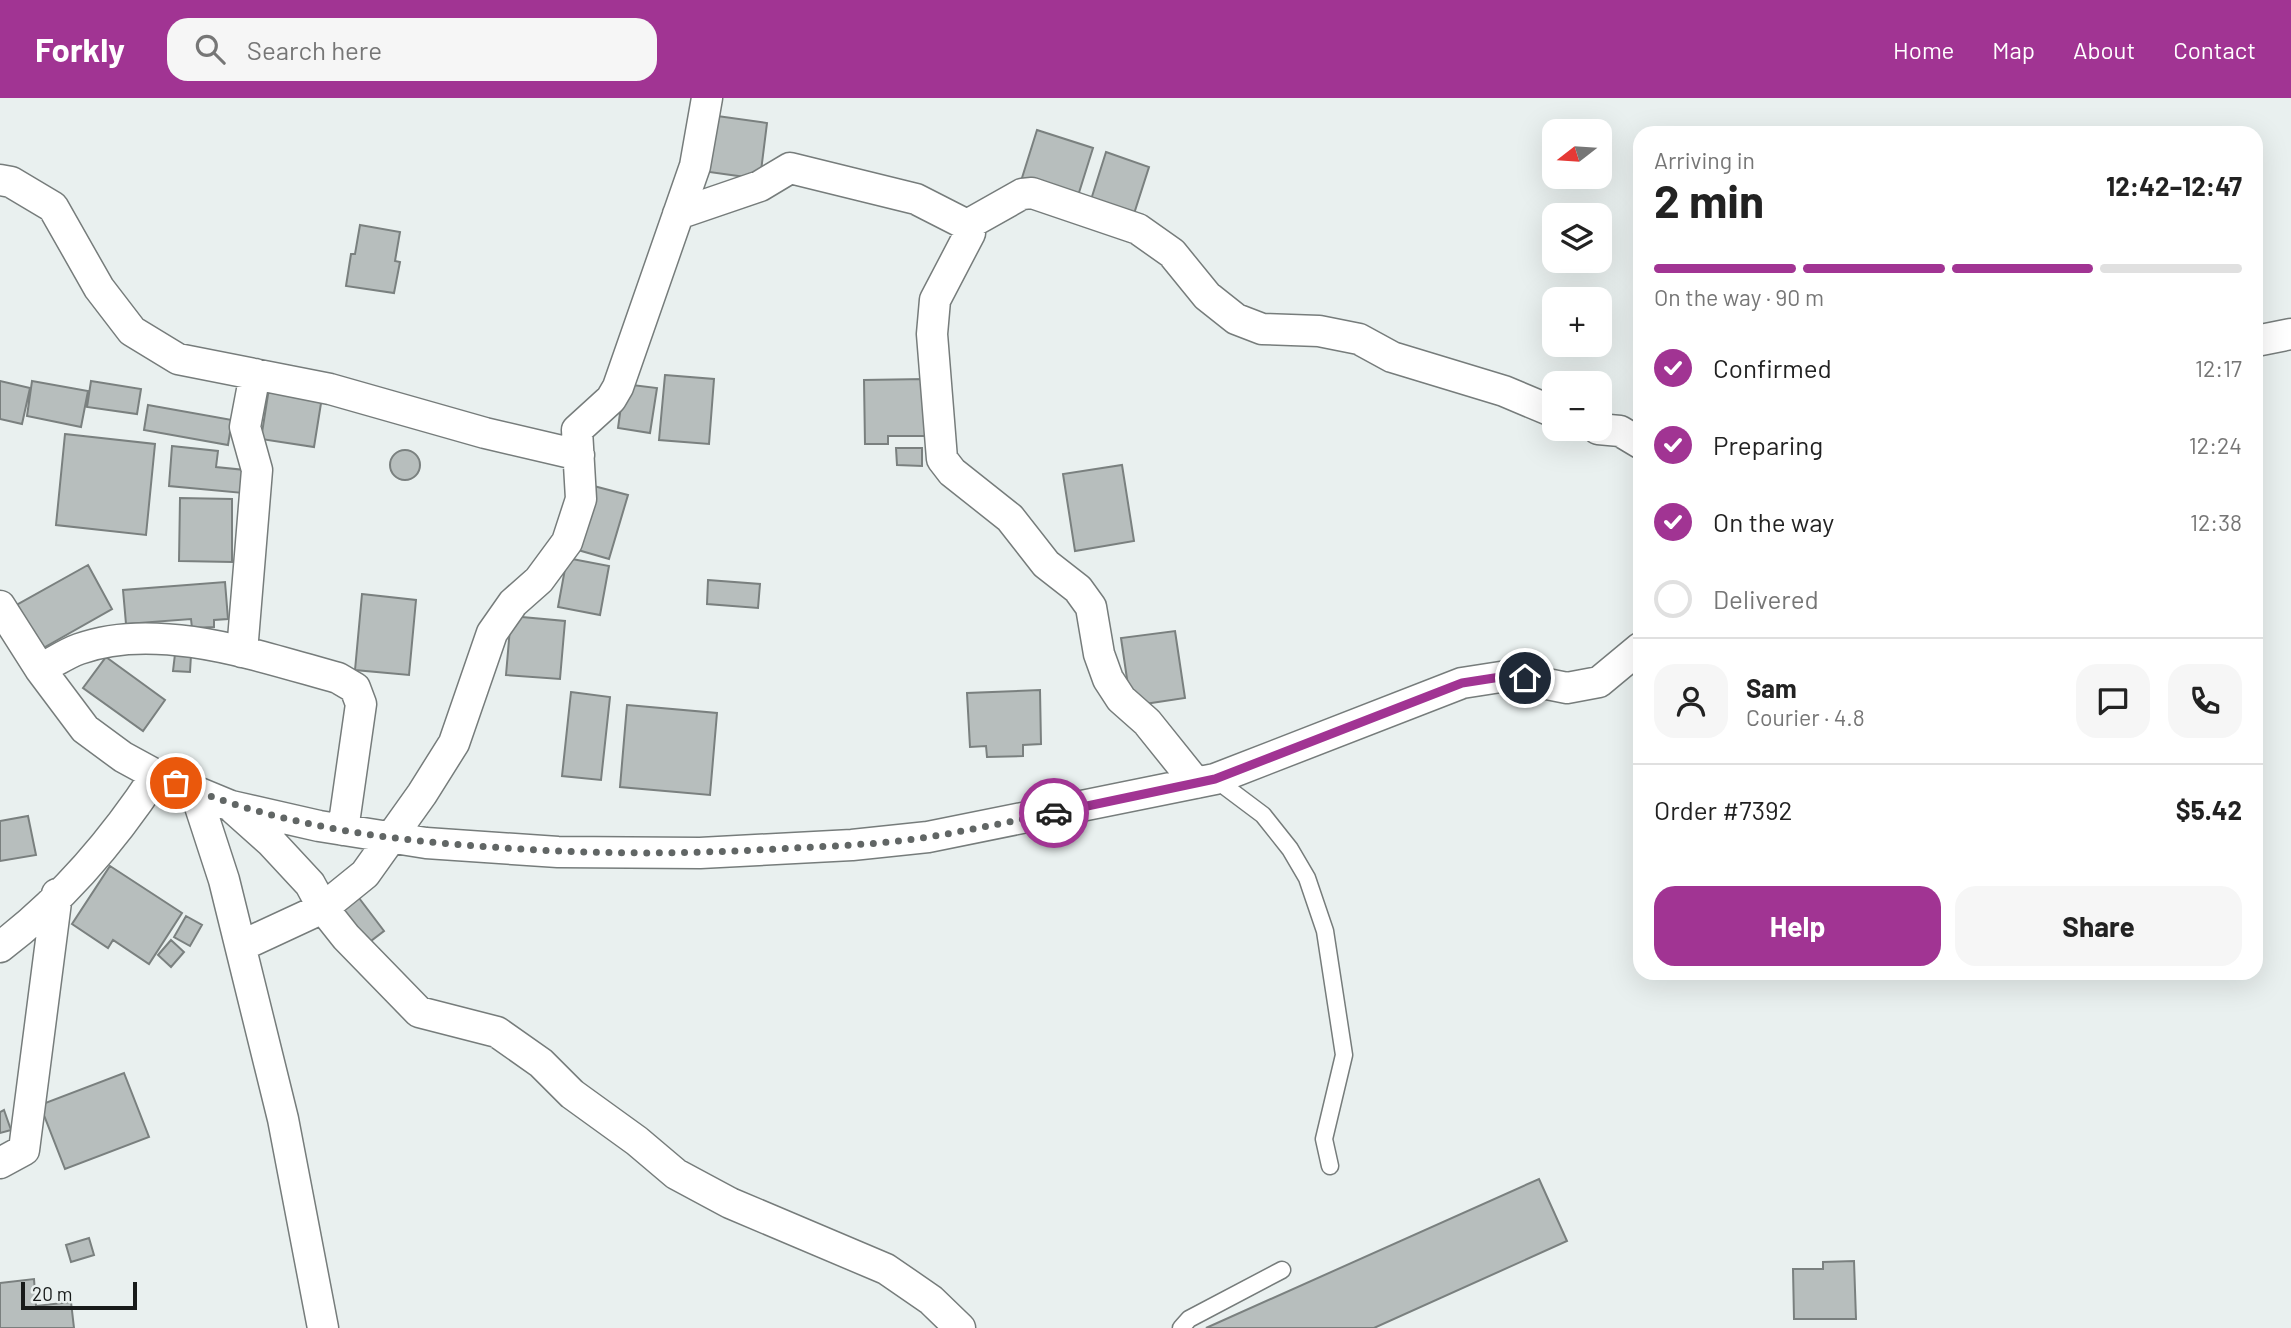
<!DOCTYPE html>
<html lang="en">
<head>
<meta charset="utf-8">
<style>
  body { margin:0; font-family:Barlow,sans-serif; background:#f6f6f6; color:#222; height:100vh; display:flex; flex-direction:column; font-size:26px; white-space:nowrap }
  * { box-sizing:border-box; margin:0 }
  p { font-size:23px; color:#767676 }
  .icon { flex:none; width:38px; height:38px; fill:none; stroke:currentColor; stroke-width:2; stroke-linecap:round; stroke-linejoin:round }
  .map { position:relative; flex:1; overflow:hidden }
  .side { position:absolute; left:1633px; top:28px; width:630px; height:854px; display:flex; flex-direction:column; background:#fff; border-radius:21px; box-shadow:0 7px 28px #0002 }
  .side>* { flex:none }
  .needle { width:46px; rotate:253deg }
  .tools { position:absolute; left:1542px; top:21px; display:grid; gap:14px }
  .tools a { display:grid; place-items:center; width:70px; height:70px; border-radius:14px; background:#fff; box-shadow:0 7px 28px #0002; font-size:35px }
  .scale { position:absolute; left:21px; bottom:18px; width:116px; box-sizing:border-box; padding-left:7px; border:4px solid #181b1a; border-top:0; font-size:19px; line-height:24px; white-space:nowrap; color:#181b1a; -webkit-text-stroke:5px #e9f0ef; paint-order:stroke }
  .pin { position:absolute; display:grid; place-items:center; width:60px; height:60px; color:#fff; margin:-30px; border:4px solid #fff; border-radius:50%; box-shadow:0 2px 7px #0007 }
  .courier { position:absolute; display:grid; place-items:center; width:70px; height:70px; margin:-35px; border:5px solid #a13493; border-radius:50%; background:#fff; color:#222; box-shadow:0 2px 9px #0007 }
  .headline em { font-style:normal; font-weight:700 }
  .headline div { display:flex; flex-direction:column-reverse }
  .headline { display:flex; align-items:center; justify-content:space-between; height:119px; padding:0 21px }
  h1 { font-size:46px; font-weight:700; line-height:52px }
  .bar { display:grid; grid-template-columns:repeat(4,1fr); gap:10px 7px; align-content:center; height:84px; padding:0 21px }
  .bar i { height:9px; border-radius:5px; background:#e0e0e0 }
  .bar .current { background:#a13493 }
  .bar p { grid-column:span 4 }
  .line { display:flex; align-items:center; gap:18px; padding:0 21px; border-top:2px solid #e0e0e0 }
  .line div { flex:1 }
  .round { display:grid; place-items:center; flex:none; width:74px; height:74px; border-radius:21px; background:#f6f6f6 }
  ol { padding:0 21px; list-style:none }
  li { display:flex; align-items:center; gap:21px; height:77px }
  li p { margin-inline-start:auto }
  li .icon { padding:7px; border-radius:50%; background:#a13493; color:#fff; stroke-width:4 }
  li:last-child { color:#767676 }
  li i { width:38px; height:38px; border:4px solid #e0e0e0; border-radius:50% }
  .cta { display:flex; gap:14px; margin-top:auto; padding:14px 21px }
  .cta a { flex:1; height:80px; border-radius:21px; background:#a13493; color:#fff; font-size:28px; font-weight:700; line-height:80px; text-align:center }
  .cta a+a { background:#f6f6f6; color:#222 }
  header { display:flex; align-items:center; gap:42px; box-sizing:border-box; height:98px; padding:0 35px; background:#a13493; color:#fff }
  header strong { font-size:33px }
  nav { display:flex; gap:38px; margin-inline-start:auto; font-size:24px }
  .search { width:490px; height:63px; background:#f6f6f6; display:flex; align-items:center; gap:18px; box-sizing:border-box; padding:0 24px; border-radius:21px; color:#767676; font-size:26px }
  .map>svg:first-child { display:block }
  .building { fill:#b7bebd; stroke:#7a807f; stroke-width:2 }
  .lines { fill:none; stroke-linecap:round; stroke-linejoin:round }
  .lane-casing { stroke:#767c7b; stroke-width:19 }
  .street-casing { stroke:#767c7b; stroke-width:33 }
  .lane { stroke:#fff; stroke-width:16 }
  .street { stroke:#fff; stroke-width:30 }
  .done { stroke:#616665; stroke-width:7; stroke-dasharray:0 12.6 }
  .route { stroke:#a13493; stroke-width:9 }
</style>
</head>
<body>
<header>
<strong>Forkly</strong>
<div class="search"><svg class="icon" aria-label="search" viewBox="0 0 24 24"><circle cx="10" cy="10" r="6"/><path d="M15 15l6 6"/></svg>Search here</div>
<nav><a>Home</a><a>Map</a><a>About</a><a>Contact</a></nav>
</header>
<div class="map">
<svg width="2291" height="1230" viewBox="0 0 2291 1230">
  <rect width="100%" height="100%" fill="#e9f0ef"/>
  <path class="building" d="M 710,17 L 767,25 L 760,81 L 702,73 Z
    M 1037,32 L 1093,50 L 1077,101 L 1021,83 Z
    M 1106,54 L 1149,69 L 1132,122 L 1089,108 Z
    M 360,127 L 400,134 L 395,163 L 400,164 L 394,195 L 346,188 L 351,156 L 355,156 Z
    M 665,277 L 714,281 L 709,346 L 659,342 Z
    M 925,281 L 925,338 L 888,338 L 888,346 L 865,346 L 864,282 Z
    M 0,283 L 30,290 L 22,326 L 0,321 Z
    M 32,283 L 88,293 L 81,329 L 27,318 Z
    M 91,283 L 141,291 L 137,316 L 87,309 Z
    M 624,286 L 657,290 L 650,335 L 618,330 Z
    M 269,290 L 322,299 L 314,349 L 261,341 Z
    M 148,307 L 232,322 L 228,347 L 144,332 Z
    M 65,336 L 155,346 L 146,437 L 56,427 Z
    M 172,348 L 218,353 L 216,369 L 245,372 L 243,395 L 169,388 Z
    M 896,350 L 922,350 L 922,368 L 897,367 Z
    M390 367a15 15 0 1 1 30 0a15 15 0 1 1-30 0Z
    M 1122,367 L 1134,443 L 1075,453 L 1063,376 Z
    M 590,387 L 628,397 L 609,461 L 571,450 Z
    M 180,400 L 232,401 L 232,464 L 179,463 Z
    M 567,460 L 609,468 L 600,517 L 558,509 Z
    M 88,467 L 112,511 L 38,553 L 13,509 Z
    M 708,482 L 760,486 L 758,510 L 707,506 Z
    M 225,484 L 228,521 L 214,522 L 214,529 L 192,530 L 191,521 L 126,526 L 123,492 Z
    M 362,496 L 416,502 L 409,577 L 355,572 Z
    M 511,518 L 565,523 L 560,581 L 506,577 Z
    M 1175,533 L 1185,600 L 1131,608 L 1121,540 Z
    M 175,556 L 191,557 L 190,574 L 173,573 Z
    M 106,559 L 165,602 L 143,633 L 83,590 Z
    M 1040,592 L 1041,646 L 1023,647 L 1023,658 L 987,659 L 986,648 L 970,649 L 967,595 Z
    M 571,594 L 610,599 L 601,682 L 562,678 Z
    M 627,607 L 717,615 L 710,697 L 620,689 Z
    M 28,718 L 36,757 L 0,763 L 0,723 Z
    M 110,768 L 182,815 L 149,866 L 113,842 L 108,850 L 72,826 Z
    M 356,796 L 384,833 L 363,849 L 335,813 Z
    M 186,818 L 202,827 L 190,848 L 174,839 Z
    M 171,842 L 184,854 L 171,869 L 158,857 Z
    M 124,975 L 149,1039 L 65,1071 L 40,1007 Z
    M 4,1012 L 11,1032 L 0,1035 L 0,1014 Z
    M 1539,1081 L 1567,1143 L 1374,1230 L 1206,1230 Z
    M 89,1140 L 94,1157 L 71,1164 L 66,1147 Z
    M 1854,1163 L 1856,1221 L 1794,1221 L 1793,1171 L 1823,1171 L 1823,1164 Z
    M 34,1181 L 36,1208 L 71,1204 L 74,1230 L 0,1230 L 0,1185 Z"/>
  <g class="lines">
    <defs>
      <path id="lane" d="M 1215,681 L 1263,717 L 1290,751 L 1307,780 L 1325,833 L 1344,957 L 1324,1041 L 1330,1068
        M 1181,1230 L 1189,1221 L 1282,1172"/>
      <path id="street" d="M 0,82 L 11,84 L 53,109 L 99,190 L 132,233 L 178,261 L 330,291 L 485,335 L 579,357
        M 678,116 L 760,88 L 790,70 L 916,101 L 967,127 L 1022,96 L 1032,95 L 1138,131 L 1172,155 L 1207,198 L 1236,221 L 1262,231 L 1319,233 L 1359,241 L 1392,259 L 1504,293 L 1554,314
        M 967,127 L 970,135 L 935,202 L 932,236 L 942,361 L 952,374 L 1010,420 L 1046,466 L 1078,491 L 1091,509 L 1099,556 L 1108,581 L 1121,601 L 1147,624 L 1196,685
        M 2256,243 L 2291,236
        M 1598,331 L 1620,333 L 1640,345
        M 0,508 L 40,571 L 85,631 L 123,659 L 156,677 L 231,708 L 319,728 L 426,745 L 558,754 L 700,755 L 852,747 L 928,739 L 1215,681 L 1462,585 L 1507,578 L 1567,590 L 1599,584 L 1640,550
        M 242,554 L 257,372 L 245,329 L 255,276
        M 40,571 C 53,565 65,556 79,551 C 158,522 261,559 338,580 L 355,590 L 361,606 L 343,732
        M 195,693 L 224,782 L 283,1021 L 323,1230
        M 234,711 L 271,744 L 310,786 L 323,810 L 346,839 L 419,914 L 497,934 L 541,965 L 572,996 L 637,1043 L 676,1076 L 730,1105 L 886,1171 L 931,1202 L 960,1230
        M 241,848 L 323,810 L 365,776 L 422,696 L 454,645 L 492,535 L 513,505 L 539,482 L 567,444 L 581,401 L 577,332 L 611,301 L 618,289 L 695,68 L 707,0
        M 0,849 C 61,803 114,741 156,677
        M 0,1065 L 24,1052 L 57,796"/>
    </defs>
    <use href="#lane" class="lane-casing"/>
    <use href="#street" class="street-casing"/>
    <use href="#lane" class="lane"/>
    <use href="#street" class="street"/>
  </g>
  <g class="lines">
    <path class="done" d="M 176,685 C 282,729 392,743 506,750 C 601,757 696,756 792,750 C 837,748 884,746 929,739 C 971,732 1012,723 1054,715"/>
    <path class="route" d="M 1054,715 L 1215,681 L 1462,585 L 1507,578 L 1525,580"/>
  </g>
</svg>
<div class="tools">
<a><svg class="needle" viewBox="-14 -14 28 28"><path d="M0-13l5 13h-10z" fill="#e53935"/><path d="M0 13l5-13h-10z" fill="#767676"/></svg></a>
<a><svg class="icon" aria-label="layers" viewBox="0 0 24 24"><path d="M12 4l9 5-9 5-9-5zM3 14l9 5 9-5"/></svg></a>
<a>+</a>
<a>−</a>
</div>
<div class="scale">20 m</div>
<div class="pin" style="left:176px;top:685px;background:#ea580c"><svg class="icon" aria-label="bag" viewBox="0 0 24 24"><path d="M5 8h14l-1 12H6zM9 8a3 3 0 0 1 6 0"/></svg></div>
<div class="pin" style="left:1525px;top:580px;background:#1f2937"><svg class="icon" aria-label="home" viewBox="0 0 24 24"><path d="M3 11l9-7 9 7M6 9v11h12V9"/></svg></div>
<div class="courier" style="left:1054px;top:715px"><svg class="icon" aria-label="car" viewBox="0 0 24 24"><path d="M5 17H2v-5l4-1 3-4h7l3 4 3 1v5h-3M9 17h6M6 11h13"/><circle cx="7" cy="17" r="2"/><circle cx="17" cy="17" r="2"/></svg></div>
<section class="side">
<div class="headline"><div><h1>2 min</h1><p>Arriving in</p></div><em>12:42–12:47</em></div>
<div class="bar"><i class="current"></i><i class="current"></i><i class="current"></i><i></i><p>On the way · 90 m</p></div>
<ol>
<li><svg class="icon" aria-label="check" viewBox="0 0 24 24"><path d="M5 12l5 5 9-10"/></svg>Confirmed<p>12:17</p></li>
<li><svg class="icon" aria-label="check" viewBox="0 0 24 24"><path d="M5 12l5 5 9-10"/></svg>Preparing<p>12:24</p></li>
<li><svg class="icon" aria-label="check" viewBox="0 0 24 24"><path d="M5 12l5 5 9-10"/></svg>On the way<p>12:38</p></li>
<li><i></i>Delivered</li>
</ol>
<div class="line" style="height:126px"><a class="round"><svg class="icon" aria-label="person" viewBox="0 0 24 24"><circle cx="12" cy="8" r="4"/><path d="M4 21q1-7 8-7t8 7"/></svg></a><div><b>Sam</b><p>Courier · 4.8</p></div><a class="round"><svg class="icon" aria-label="chat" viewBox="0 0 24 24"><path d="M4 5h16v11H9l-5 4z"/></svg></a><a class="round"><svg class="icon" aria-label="phone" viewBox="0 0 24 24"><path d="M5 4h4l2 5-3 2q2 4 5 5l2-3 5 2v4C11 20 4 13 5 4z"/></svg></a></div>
<div class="line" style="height:91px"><div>Order #7392</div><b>$5.42</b></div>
<div class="cta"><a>Help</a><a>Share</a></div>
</section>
</div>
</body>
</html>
